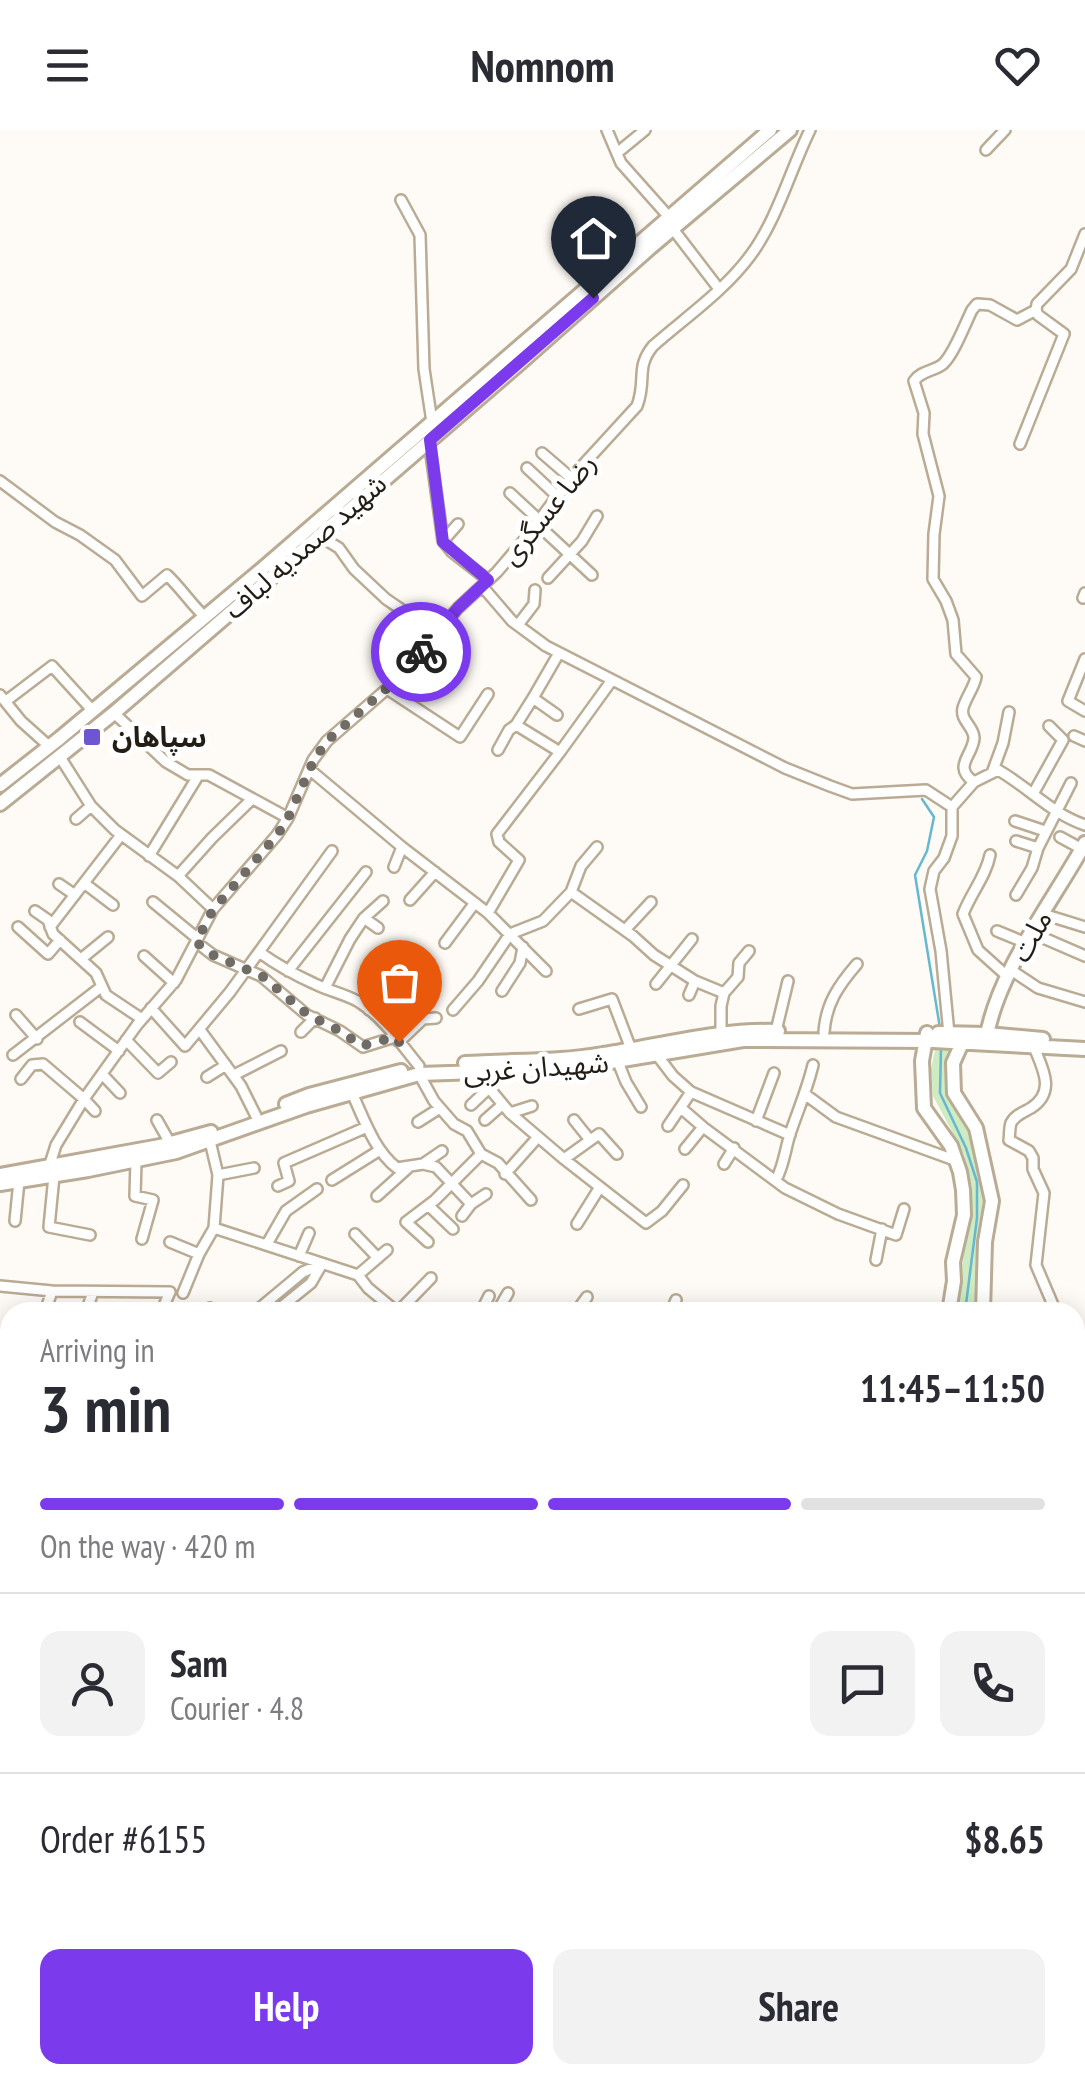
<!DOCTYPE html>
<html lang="en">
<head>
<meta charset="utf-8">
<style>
  body { margin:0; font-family:"PT Sans Narrow","Noto Sans Arabic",sans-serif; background:#f2f2f3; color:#2b2b33; height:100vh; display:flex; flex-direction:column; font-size:38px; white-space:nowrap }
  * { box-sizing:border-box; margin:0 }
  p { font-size:32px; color:#7c7c81 }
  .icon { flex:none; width:55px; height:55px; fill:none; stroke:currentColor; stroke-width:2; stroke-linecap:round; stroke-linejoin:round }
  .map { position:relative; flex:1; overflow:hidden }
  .side { position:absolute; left:0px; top:1172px; width:1085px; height:782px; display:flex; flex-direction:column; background:#fff; border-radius:30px 30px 0 0; box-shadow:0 5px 25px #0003 }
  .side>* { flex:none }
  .pin { position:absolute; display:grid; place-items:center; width:85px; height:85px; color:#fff; margin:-102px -42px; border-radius:50% 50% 50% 0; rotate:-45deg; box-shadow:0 0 10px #0007 }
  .pin .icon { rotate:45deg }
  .courier { position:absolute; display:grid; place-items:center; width:100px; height:100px; margin:-50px; border:8px solid #7c3aed; border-radius:50%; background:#fff; color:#222; box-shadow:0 2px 12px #0007 }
  .head em { font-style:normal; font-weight:700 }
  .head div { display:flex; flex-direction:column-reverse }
  .head { display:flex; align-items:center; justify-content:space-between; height:170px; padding:0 40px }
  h1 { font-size:65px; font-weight:700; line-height:75px }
  .bar { display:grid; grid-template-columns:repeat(4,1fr); gap:15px 10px; align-content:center; height:120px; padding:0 40px }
  .bar i { height:12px; border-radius:8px; background:#e1e1e2 }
  .bar .active { background:#7c3aed }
  .bar p { grid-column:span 4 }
  .line { display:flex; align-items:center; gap:25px; padding:0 40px; border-top:2px solid #e1e1e2 }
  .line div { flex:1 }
  .round { display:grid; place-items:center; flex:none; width:105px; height:105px; border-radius:20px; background:#f2f2f3 }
  .button { display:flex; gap:20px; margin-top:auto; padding:20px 40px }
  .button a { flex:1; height:115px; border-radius:20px; background:#7c3aed; color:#fff; font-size:40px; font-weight:700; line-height:115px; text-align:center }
  .button a+a { background:#f2f2f3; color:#2b2b33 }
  header { display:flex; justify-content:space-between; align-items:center; height:130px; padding:0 40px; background:#fff; font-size:45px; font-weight:700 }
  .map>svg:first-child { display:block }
  .green { fill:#ceebc1 }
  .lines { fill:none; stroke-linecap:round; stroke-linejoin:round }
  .stream { stroke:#66b7d0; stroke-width:2.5 }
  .street-casing { stroke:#baab94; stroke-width:14 }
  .secondary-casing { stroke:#baab94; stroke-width:18 }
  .street { stroke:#fff; stroke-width:9 }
  .secondary { stroke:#fff; stroke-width:12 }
  .done { stroke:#706b64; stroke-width:10; stroke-dasharray:0 18 }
  .route { stroke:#7c3aed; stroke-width:12 }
  .poi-dot { fill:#6d56d0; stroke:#fff; stroke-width:4 }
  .labels { text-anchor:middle; stroke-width:10; stroke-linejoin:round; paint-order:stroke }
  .street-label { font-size:28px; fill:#231e15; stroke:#fff }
  .poi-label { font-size:28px; font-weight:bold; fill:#231e15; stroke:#fff; text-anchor:start }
</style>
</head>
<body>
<header><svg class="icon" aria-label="menu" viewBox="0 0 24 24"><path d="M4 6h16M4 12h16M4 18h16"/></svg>Nomnom<svg class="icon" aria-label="heart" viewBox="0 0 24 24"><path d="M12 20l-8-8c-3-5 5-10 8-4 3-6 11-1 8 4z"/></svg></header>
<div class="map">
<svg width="1085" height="1954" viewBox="0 0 1085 1954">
  <rect width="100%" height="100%" fill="#fefbf6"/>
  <path class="green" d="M 952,917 L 947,934 L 946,961 L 971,1001 L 984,1068 L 974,1182 L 956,1182 L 972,1058 L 964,1024 L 933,966 L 931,939 L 935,920 Z"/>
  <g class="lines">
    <path class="stream" d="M 922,669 L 934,687 L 927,721 L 915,745 L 940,898
      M 941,918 L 940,963 L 966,1018 L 977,1052 L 977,1088 L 965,1182
      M 1054,1954 L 1055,1945"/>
    <defs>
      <path id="street" d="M 607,0 L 621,33 L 669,87
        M 986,20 L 1005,0
        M 617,23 L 645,0
        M 401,70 L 420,105 L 424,239 L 432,292
        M 673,99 L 719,159
        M 1085,104 L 1071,139 L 1037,174 L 1036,180 L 1017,190 L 990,175 L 977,174 L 972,180 C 965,194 954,224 943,234 C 933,242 922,240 914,251 L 924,283 L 923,304 L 939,366 L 934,404 L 933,449 L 946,471 L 953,490 L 956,524 L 976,547 C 974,558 966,567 963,578 C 960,591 974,596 974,608 C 973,626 952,636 974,652 L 998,640 C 1028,657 1052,684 1085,695
        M 429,310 L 443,411 L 452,422 L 488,450
        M 1020,314 L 1064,204 L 1038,185 L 1036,180
        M 542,323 L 571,348
        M 527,338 L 557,366
        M 0,351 L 55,392 L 80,405 L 115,430 L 142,466 L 167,445 C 181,458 191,474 205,487
        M 510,363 L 539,390
        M 537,394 L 592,445
        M 318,405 L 339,418 L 354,439 L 386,469 L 437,504
        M 443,411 L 458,394
        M 548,448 L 582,411 L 597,386
        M 482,456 L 512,491 L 546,516 L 785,638 L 830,656 L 852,664 L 926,660 L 952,677 L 952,706 L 944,728 L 934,741 L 930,759 L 941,821 L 949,904
        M 1083,468 L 1085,463
        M 518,495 L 534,474 L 535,460
        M 1085,529 L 1068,571 L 1085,581
        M 387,559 L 460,607 L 488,564
        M 0,565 L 21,591 L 50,617
        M 533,568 L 557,585
        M 6,571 L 52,536 L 93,581
        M 114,583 L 166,632 L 188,645 L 209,645 L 288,688
        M 516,595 L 560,622
        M 1074,606 L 1085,611
        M 498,620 L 509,600 L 516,595 L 533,568 L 559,523
        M 60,627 L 91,676 L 115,700 L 178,746 L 213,779
        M 309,639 L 402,717 L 488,783 L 546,841
        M 992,643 L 1003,613 L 1009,582
        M 1033,664 L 1063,610 L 1049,596
        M 952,677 L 974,652
        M 76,689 L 91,676
        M 1015,691 L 1045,701
        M 1060,707 L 1084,720
        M 1016,711 L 1038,718 L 1071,653
        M 990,725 C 986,746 971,763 963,784 L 978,820 L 1008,847
        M 149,726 L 198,646
        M 394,737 L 402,717
        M 178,746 L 212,708 L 252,669
        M 84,753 L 113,775
        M 59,754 L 75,765
        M 571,762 L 633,806 L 654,825 L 695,851 L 724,863
        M 1016,765 L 1032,738 L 1038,718
        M 410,770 L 435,742
        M 153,772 L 198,809
        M 35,781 L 48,790 L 53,804 L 96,843 L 106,865 L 142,889
        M 488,783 L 519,730 L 499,712 L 497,704 L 560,622 L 612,550
        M 1043,784 L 1085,797
        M 364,788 L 378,798
        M 18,797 L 48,824 L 60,810
        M 50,797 L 121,705
        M 625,800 L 651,772
        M 997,801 L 1026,813
        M 1032,803 L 1085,826
        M 196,812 L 213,825 L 261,846 L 307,885 L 340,901 L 363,917 L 395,907
        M 445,813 L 474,774
        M 259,822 C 277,835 295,845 315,854 C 329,861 345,864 359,872 C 384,888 401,914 419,936
        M 144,826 L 174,853
        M 81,829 L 108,807
        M 1011,840 L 1038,858 L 1085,872
        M 288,841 L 366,742
        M 656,854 L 692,809
        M 325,858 L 350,809 L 364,788 L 383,771
        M 502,861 L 520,833 L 523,817
        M 689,865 L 695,851
        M 151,878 L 185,916 L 230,862 L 332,721
        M 579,879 L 612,869 L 631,919
        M 369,880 L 394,839
        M 453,880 L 478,851 L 510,804 L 543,791 L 571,762 L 581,736 L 597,717
        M 16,885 L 37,909
        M 80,892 L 119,921
        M 200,900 L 241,956 L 256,986
        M 776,901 L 788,851
        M 301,902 L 315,888
        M 824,902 C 826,874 838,856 857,834
        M 721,904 L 721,876 L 724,863 L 738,847 L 739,833 L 749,821
        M 126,910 L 158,943 L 171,932
        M 399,912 L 423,889 L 436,888
        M 1034,917 C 1043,939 1056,962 1031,978 C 1024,982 1015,985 1011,993 C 1009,999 1010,1005 1009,1010 L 1029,1021 L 1033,1028 L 1033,1039 L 1044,1063 L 1036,1135 L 1056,1182
        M 13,925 L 101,857
        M 657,925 L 673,946 L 691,962 L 790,1005
        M 618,932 L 626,952 L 641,977
        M 475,941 L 510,983 L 564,1029 L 646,1093 L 662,1081 L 683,1055
        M 102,944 L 120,963
        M 419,944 L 434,971 L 454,994 L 467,1001 L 481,1024 L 498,1033 L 531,1070
        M 234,945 L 281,921
        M 207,947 L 226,935
        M 21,949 L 32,935 L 43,934 L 84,969 L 95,981
        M 352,963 C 364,989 374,1020 397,1038 L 423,1034 L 436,1037 L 471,1074
        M 806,965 L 836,987 L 957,1031
        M 471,975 L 489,958
        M 681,978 L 703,997 L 785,1058 L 838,1084 L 896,1105 L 904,1079
        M 510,983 L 532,976
        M 157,990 L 170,1013
        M 485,990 L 502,975
        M 574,990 L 590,1010
        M 756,991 L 774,943
        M 418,992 L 440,978
        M 668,996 L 691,962
        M 685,1019 L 703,997
        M 564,1029 L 599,1004 L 617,1024
        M 136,1031 L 135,1066 L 153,1070 L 142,1109
        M 423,1034 L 442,1021
        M 724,1034 L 734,1018
        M 49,1037 L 56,1015 L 84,969 L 137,895 L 176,850 L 213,779 L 277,705 L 288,688 L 313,630 L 327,611 L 396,551 L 458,478 L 497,442 L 525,409 L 571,348 L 637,276 C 647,250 635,238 653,216 C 686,187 724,161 750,126 C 777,90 790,41 810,0
        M 505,1044 L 538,1007
        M 218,1045 L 254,1038
        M 54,1046 L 49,1097 L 90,1105
        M 332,1050 L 380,1020
        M 776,1050 C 784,1035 785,1020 790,1004 C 798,980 807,960 813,935
        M 278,1056 L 289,1051 L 284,1033 L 367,997
        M 377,1066 L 408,1038
        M 429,1076 L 453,1099
        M 462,1086 L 471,1074 L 486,1064
        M 15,1091 L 19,1051
        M 577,1094 L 600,1057
        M 214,1098 L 358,1145 L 368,1158 L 397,1182
        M 355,1104 L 378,1128
        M 170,1112 L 199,1124
        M 428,1112 L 406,1092 L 435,1070 L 481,1024
        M 267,1114 L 286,1081 L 317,1059
        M 299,1126 L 309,1103
        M 876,1130 L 882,1099
        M 358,1145 L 387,1120
        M 0,1156 L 52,1161 L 170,1162 L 161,1182
        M 183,1163 L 199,1124 L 214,1098 L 218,1045 L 210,1011
        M 210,1178 L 213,1182
        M 45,1182 L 52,1161
        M 86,1182 L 93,1162
        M 255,1182 L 303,1142 L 322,1134 L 311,1153 L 275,1182
        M 398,1182 L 431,1148
        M 481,1182 L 489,1166
        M 497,1182 L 508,1163
        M 576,1182 L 587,1167
        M 671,1182 L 676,1170
        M 5,1311 L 10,1317
        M 0,1337 L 10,1347
        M 0,1394 L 10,1385
        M 0,1405 L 10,1416
        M 10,1441 L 7,1448 L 10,1473
        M 0,1569 L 10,1544
        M 0,1605 L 10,1612
        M 0,1700 L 7,1687
        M 0,1764 L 10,1751
        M 0,1825 L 10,1838
        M 35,1945 L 40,1954
        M 518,1945 L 522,1947 L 656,1954"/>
      <path id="secondary" d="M 0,655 L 60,608 L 261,440 L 770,0
        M 0,674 L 114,583 L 520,233 L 651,117 L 790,0
        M 927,903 L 922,931 L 924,978 L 951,1016 L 960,1042 L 963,1060 L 964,1085 L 953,1132 L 954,1151 L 949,1182
        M 938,903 L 987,904 L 1043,909
        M 986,910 C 997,842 1052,773 1085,713
        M 962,913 L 953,933 L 954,963 L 976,998 L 992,1071 L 985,1112 L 983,1182
        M 465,933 C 511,930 558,932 603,924 C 662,915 718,899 778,901
        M 286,974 L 309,965 L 401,941
        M 0,1045 L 160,1016 L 211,1002
        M 0,1054 L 88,1040 L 176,1022 L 306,976 L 419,944 L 568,939 L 743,910 L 933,911 L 1085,919
        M 0,1234 L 10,1247
        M 0,1257 L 10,1269
        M 1075,1790 L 1085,1817
        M 1075,1867 L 1085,1873
        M 1075,1938 L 1085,1884
        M 707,1945 L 844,1954
        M 891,1945 C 919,1947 997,1954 1019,1945
        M 1038,1954 L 1040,1945"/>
    </defs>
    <use href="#street" class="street-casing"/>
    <use href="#secondary" class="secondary-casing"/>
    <use href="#street" class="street"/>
    <use href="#secondary" class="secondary"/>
  </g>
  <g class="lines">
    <path class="done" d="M 399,912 L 395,907 L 362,916 L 340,901 L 308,885 L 262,846 L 213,825 L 196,812 L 213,780 L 278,704 L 288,688 L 314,630 L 327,611 L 396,550 L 421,522"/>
    <path class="route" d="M 421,522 L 458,478 L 488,450 L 443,412 L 430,310 L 593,168"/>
  </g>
  <rect class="poi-dot" x="82" y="597" width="20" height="20" rx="5"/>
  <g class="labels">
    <g class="street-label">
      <text transform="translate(548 379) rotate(-51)" y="10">رضا عسگری</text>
      <text transform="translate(305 416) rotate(-41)" y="10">شهید صمدیه لباف</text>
      <text transform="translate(1031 806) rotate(-61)" y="10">ملت</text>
      <text transform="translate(536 937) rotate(-4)" y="10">شهیدان غربی</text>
    </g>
    <g class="poi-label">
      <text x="112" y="617">سپاهان</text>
    </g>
  </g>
</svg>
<div class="pin" style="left:399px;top:912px;background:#ea580c"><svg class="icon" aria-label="bag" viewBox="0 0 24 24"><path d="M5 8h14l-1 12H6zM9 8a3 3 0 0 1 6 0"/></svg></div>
<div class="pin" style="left:593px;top:168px;background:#1f2937"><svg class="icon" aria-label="home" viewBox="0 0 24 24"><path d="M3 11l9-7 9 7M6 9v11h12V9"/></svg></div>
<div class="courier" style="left:421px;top:522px"><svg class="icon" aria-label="bike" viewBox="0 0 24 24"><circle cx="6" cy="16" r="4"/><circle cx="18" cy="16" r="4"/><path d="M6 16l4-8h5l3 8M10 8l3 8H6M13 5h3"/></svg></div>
<section class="side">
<div class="head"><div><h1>3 min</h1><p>Arriving in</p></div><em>11:45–11:50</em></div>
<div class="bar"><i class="active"></i><i class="active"></i><i class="active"></i><i></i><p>On the way · 420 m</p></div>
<div class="line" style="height:180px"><a class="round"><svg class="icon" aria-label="person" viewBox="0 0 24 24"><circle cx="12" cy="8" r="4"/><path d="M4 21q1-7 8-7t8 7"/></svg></a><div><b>Sam</b><p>Courier · 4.8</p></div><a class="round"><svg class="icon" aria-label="chat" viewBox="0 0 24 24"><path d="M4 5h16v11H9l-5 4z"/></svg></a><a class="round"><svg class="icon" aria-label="phone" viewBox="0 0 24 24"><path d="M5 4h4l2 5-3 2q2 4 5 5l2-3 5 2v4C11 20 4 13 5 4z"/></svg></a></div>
<div class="line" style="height:130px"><div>Order #6155</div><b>$8.65</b></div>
<div class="button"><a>Help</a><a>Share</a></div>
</section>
</div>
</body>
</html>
